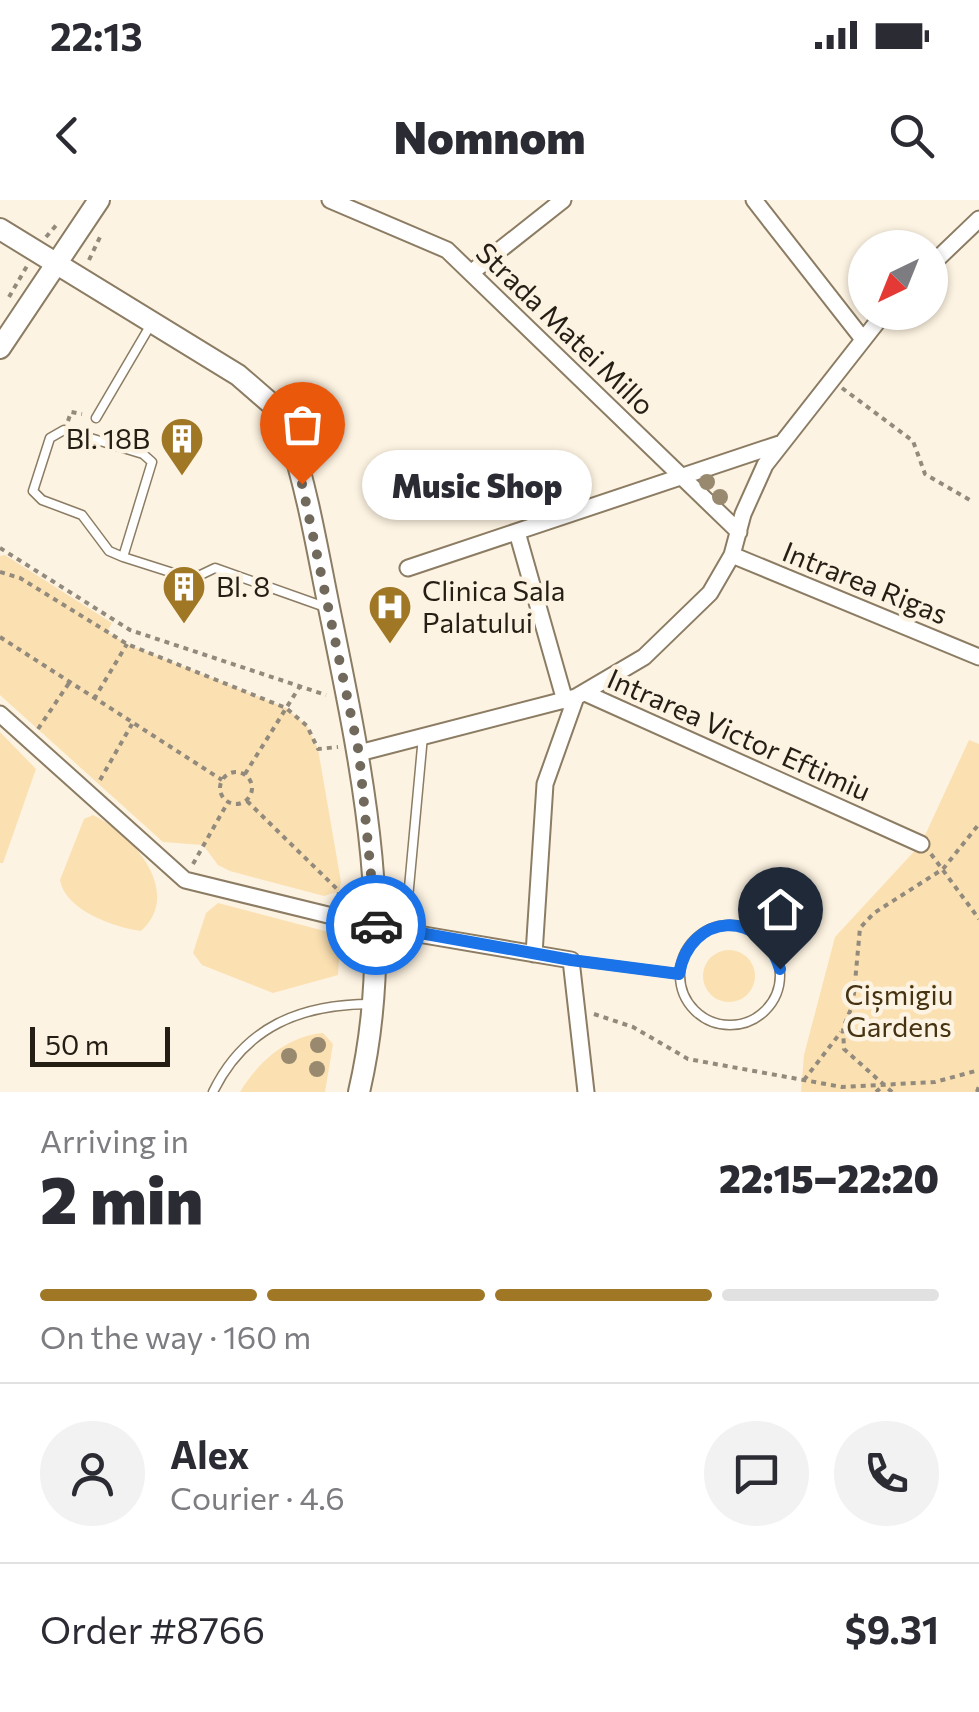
<!DOCTYPE html>
<html lang="en">
<head>
<meta charset="utf-8">
<style>
  body { margin:0; font-family:Commissioner,sans-serif; background:#f2f2f3; color:#2b2b33; height:100vh; display:flex; flex-direction:column; font-size:38px; white-space:nowrap }
  * { box-sizing:border-box; margin:0 }
  p { font-size:32px; color:#7c7c81 }
  .icon { flex:none; width:55px; height:55px; fill:none; stroke:currentColor; stroke-width:2; stroke-linecap:round; stroke-linejoin:round }
  .map { position:relative; height:892px; overflow:hidden }
  .details { display:flex; flex-direction:column; background:#fff; flex:1 }
  .details>* { flex:none }
  .needle { width:65px; rotate:223deg }
  .fabs { position:absolute; left:848px; top:30px; display:grid; gap:20px }
  .fabs a { display:grid; place-items:center; width:100px; height:100px; border-radius:50%; background:#fff; box-shadow:0 2px 8px #0004; font-size:50px }
  .scale { position:absolute; left:30px; bottom:25px; width:140px; box-sizing:border-box; padding-left:10px; border:5px solid #241e14; border-top:0; font-size:28px; line-height:35px; white-space:nowrap; color:#241e14; -webkit-text-stroke:8px #fdf3e2; paint-order:stroke }
  .pin { position:absolute; display:grid; place-items:center; width:85px; height:85px; color:#fff; margin:-102px -42px; border-radius:50% 50% 50% 0; rotate:-45deg; box-shadow:0 0 10px #0007 }
  .pin .icon { rotate:45deg }
  .courier { position:absolute; display:grid; place-items:center; width:100px; height:100px; margin:-50px; border:8px solid #1a73e8; border-radius:50%; background:#fff; color:#222; box-shadow:0 2px 12px #0007 }
  .bubble { position:absolute; height:70px; border-radius:35px; background:#fff; box-shadow:0 2px 8px #0004; font-size:32px; font-weight:800; line-height:70px; text-align:center }
  .summary em { font-style:normal; font-weight:800 }
  .summary div { display:flex; flex-direction:column-reverse }
  .summary { display:flex; align-items:center; justify-content:space-between; height:170px; padding:0 40px }
  h1 { font-size:65px; font-weight:800; line-height:75px }
  .bar { display:grid; grid-template-columns:repeat(4,1fr); gap:15px 10px; align-content:center; height:120px; padding:0 40px }
  .bar i { height:12px; border-radius:8px; background:#e1e1e2 }
  .bar .active { background:#9f7725 }
  .bar p { grid-column:span 4 }
  .line { display:flex; align-items:center; gap:25px; padding:0 40px; border-top:2px solid #e1e1e2 }
  .line div { flex:1 }
  .round { display:grid; place-items:center; flex:none; width:105px; height:105px; border-radius:52px; background:#f2f2f3 }
  .status { display:flex; justify-content:space-between; align-items:center; height:70px; padding:0 50px; background:#fff; direction:ltr }
  .status svg { height:28px; fill:currentColor }
  header { display:flex; justify-content:space-between; align-items:center; height:130px; padding:0 40px; background:#fff; font-size:45px; font-weight:800 }
  .map>svg:first-child { display:block }
  .green { fill:#fbe0b2 }
  .lines { fill:none; stroke-linecap:round; stroke-linejoin:round }
  .lane-casing { stroke:#8b7c63; stroke-width:11 }
  .street-casing { stroke:#8b7c63; stroke-width:19 }
  .secondary-casing { stroke:#8b7c63; stroke-width:24 }
  .path { stroke:#928a7c; stroke-width:4; stroke-dasharray:5 5; stroke-linecap:butt }
  .lane { stroke:#fff; stroke-width:8 }
  .street { stroke:#fff; stroke-width:15 }
  .secondary { stroke:#fff; stroke-width:20 }
  .tree { fill:#98896f }
  .done { stroke:#70695c; stroke-width:10; stroke-dasharray:0 18 }
  .route { stroke:#1a73e8; stroke-width:12 }
  .labels { text-anchor:middle; stroke-width:9; stroke-linejoin:round; paint-order:stroke }
  .street-label { font-size:28px; fill:#241e14; stroke:#fdf3e2 }
  .poi-label { font-size:28px; fill:#241e14; stroke:#fdf3e2; text-anchor:start }
  .park-label { font-size:28px; fill:#453311; stroke:#fdf3e2 }
</style>
</head>
<body>
<div class="status"><b>22:13</b><svg viewBox="0 0 49 12"><path d="M0 12V9h3v3zM5 12V6h3v6zM10 12V3h3v9zM15 12V0h3v12zM26 1h20v11H26zM47 4h2v5h-2z"/></svg></div>
<header><svg class="icon" aria-label="back" viewBox="0 0 24 24"><path d="M15 5l-7 7 7 7"/></svg>Nomnom<svg class="icon" aria-label="search" viewBox="0 0 24 24"><circle cx="10" cy="10" r="6"/><path d="M15 15l6 6"/></svg></header>
<div class="map">
<svg width="979" height="892" viewBox="0 0 979 892">
  <rect width="100%" height="100%" fill="#fdf3e2"/>
  <path class="green" d="M 5,355 L 112,423 L 107,432 L 127,444 L 286,508 L 307,526 L 318,549 L 341,682 L 339,691 L 324,696 L 230,671 L 218,665 L 203,645 L 163,642 L 0,495 L 0,356 Z
    M 0,532 L 36,569 L 3,663 L 0,663 Z
    M 969,540 L 979,544 L 979,892 L 801,892 L 804,855 L 835,737 L 921,644 Z
    M 93,615 C 132,633 184,692 141,731 C 113,727 65,710 60,680 L 84,619 Z
    M 218,703 L 336,734 L 340,742 L 338,775 L 273,793 L 202,765 L 193,753 L 206,713 Z
    M703 776a26 26 0 1 1 52 0a26 26 0 1 1-52 0Z
    M 323,833 L 333,844 L 325,892 L 240,892 C 258,862 287,836 323,833 Z"/>
  <g class="lines">
    <defs>
      <path id="lane" d="M 96,218 L 150,126
        M 123,357 L 152,262 L 143,254 L 64,230 L 50,238 L 33,291 L 42,300 L 82,315 L 109,351 L 123,357 L 192,379 L 215,368 L 325,407
        M680 775a50 50 0 1 1 100 0a50 50 0 1 1-100 0Z
        M 405,731 L 423,536
        M 571,760 L 679,774
        M 213,892 C 245,826 302,804 371,804"/>
      <path id="street" d="M 330,0 L 447,50 L 739,332
        M 754,0 L 862,138
        M 930,66 L 979,19
        M 472,72 L 563,0
        M 517,332 L 565,501
        M 732,355 L 979,457
        M 408,368 L 779,244
        M 585,493 L 921,644
        M 0,514 L 185,680 L 377,727 L 571,760 L 586,892
        M 359,553 L 576,497 L 644,457 L 710,393 L 732,355 L 743,314 L 765,265 L 885,112
        M 534,754 L 545,584 L 576,497"/>
      <path id="secondary" d="M 0,29 L 238,175 L 275,207 L 289,235 C 309,295 319,360 332,422 C 364,578 396,734 359,892
        M 0,148 L 99,0"/>
    </defs>
    <use href="#lane" class="lane-casing"/>
    <use href="#street" class="street-casing"/>
    <use href="#secondary" class="secondary-casing"/>
    <path class="path" d="M 46,37 L 59,22
      M 89,60 L 102,33
      M 9,97 L 27,66
      M 842,188 L 913,241 L 925,274 L 970,300
      M 68,221 L 71,212 L 82,214
      M 0,348 L 130,430 L 326,495
      M 0,372 L 20,378 L 127,444 L 286,508 L 307,526 L 318,549 L 338,547
      M 0,437 L 222,580
      M 94,499 L 127,444
      M 38,529 L 69,483
      M220 588a16 16 0 1 1 32 0a16 16 0 1 1-32 0Z
      M 245,574 L 300,486
      M 100,580 L 132,524
      M 247,601 L 339,691 L 338,702
      M 931,654 L 979,719
      M 193,664 L 228,602
      M 594,814 L 633,827 L 688,859 L 842,887 L 935,882 L 979,870
      M 804,880 L 841,832
      M 876,892 L 884,885
      M 892,892 L 844,849 L 843,828 L 853,804 L 860,728 L 874,713 L 943,669 L 979,624
      M 977,892 L 979,886"/>
    <use href="#lane" class="lane"/>
    <use href="#street" class="street"/>
    <use href="#secondary" class="secondary"/>
  </g>
  <g class="tree">
    <circle cx="707" cy="282" r="8"/>
    <circle cx="720" cy="297" r="8"/>
    <circle cx="318" cy="845" r="8"/>
    <circle cx="289" cy="856" r="8"/>
    <circle cx="317" cy="869" r="8"/>
  </g>
  <g class="lines">
    <path class="done" d="M 302,284 L 359,553 L 376,725"/>
    <path class="route" d="M 376,725 L 571,760 L 679,774 C 690,712 762,708 780,769"/>
  </g>
  <defs>
    <symbol id="building-pin" viewBox="-11 -11 22 30"><path d="M0 17L-7.5 6A9.5 9.5 0 1 1 7.5 6Z" fill="#9f7725" stroke="#fdf3e2"/><path d="M-4-6H4V6H1V3H-1V6H-4ZM-2.5-4.3h1.7v1.8h-1.7ZM.8-4.3h1.7v1.8H.8ZM-2.5-1h1.7V.8h-1.7ZM.8-1h1.7V.8H.8Z" fill="#fff"/></symbol>
    <symbol id="hospital-pin" viewBox="-11 -11 22 30"><path d="M0 17L-7.5 6A9.5 9.5 0 1 1 7.5 6Z" fill="#9f7725" stroke="#fdf3e2"/><path d="M-5-5h3v3.5h4V-5h3V5h-3V1.5h-4V5h-3Z" fill="#fff"/></symbol>
  </defs>
  <g fill-rule="evenodd">
    <use href="#building-pin" x="157" y="214" width="50" height="68"/>
    <use href="#building-pin" x="159" y="362" width="50" height="68"/>
    <use href="#hospital-pin" x="365" y="382" width="50" height="68"/>
  </g>
  <g class="labels">
    <g class="street-label">
      <text transform="translate(565 129) rotate(44)" y="10">Strada Matei Millo</text>
      <text transform="translate(865 383) rotate(22)" y="10">Intrarea Rigas</text>
      <text transform="translate(739 535) rotate(24)" y="10">Intrarea Victor Eftimiu</text>
    </g>
    <g class="poi-label">
      <text x="150" y="249" text-anchor="end">Bl. 18B</text>
      <text x="216" y="397">Bl. 8</text>
      <text x="422" y="401">Clinica Sala<tspan x="422" dy="32">Palatului</tspan></text>
    </g>
    <g class="park-label">
      <text x="899" y="805">Cișmigiu<tspan x="899" dy="32">Gardens</tspan></text>
    </g>
  </g>
</svg>
<div class="fabs">
<a><svg class="needle" viewBox="-14 -14 28 28"><path d="M0-13l5 13h-10z" fill="#e53935"/><path d="M0 13l5-13h-10z" fill="#7c7c81"/></svg></a>
</div>
<div class="scale">50 m</div>
<div class="pin" style="left:302px;top:284px;background:#ea580c"><svg class="icon" aria-label="bag" viewBox="0 0 24 24"><path d="M5 8h14l-1 12H6zM9 8a3 3 0 0 1 6 0"/></svg></div>
<div class="pin" style="left:780px;top:769px;background:#1f2937"><svg class="icon" aria-label="home" viewBox="0 0 24 24"><path d="M3 11l9-7 9 7M6 9v11h12V9"/></svg></div>
<div class="courier" style="left:376px;top:725px"><svg class="icon" aria-label="car" viewBox="0 0 24 24"><path d="M5 17H2v-5l4-1 3-4h7l3 4 3 1v5h-3M9 17h6M6 11h13"/><circle cx="7" cy="17" r="2"/><circle cx="17" cy="17" r="2"/></svg></div>
<div class="bubble" style="left:362px;top:250px;width:230px">Music Shop</div>
</div>
<section class="details">
<div class="summary"><div><h1>2 min</h1><p>Arriving in</p></div><em>22:15–22:20</em></div>
<div class="bar"><i class="active"></i><i class="active"></i><i class="active"></i><i></i><p>On the way · 160 m</p></div>
<div class="line" style="height:180px"><a class="round"><svg class="icon" aria-label="person" viewBox="0 0 24 24"><circle cx="12" cy="8" r="4"/><path d="M4 21q1-7 8-7t8 7"/></svg></a><div><b>Alex</b><p>Courier · 4.6</p></div><a class="round"><svg class="icon" aria-label="chat" viewBox="0 0 24 24"><path d="M4 5h16v11H9l-5 4z"/></svg></a><a class="round"><svg class="icon" aria-label="phone" viewBox="0 0 24 24"><path d="M5 4h4l2 5-3 2q2 4 5 5l2-3 5 2v4C11 20 4 13 5 4z"/></svg></a></div>
<div class="line" style="height:130px"><div>Order #8766</div><b>$9.31</b></div>
</section>
</body>
</html>
